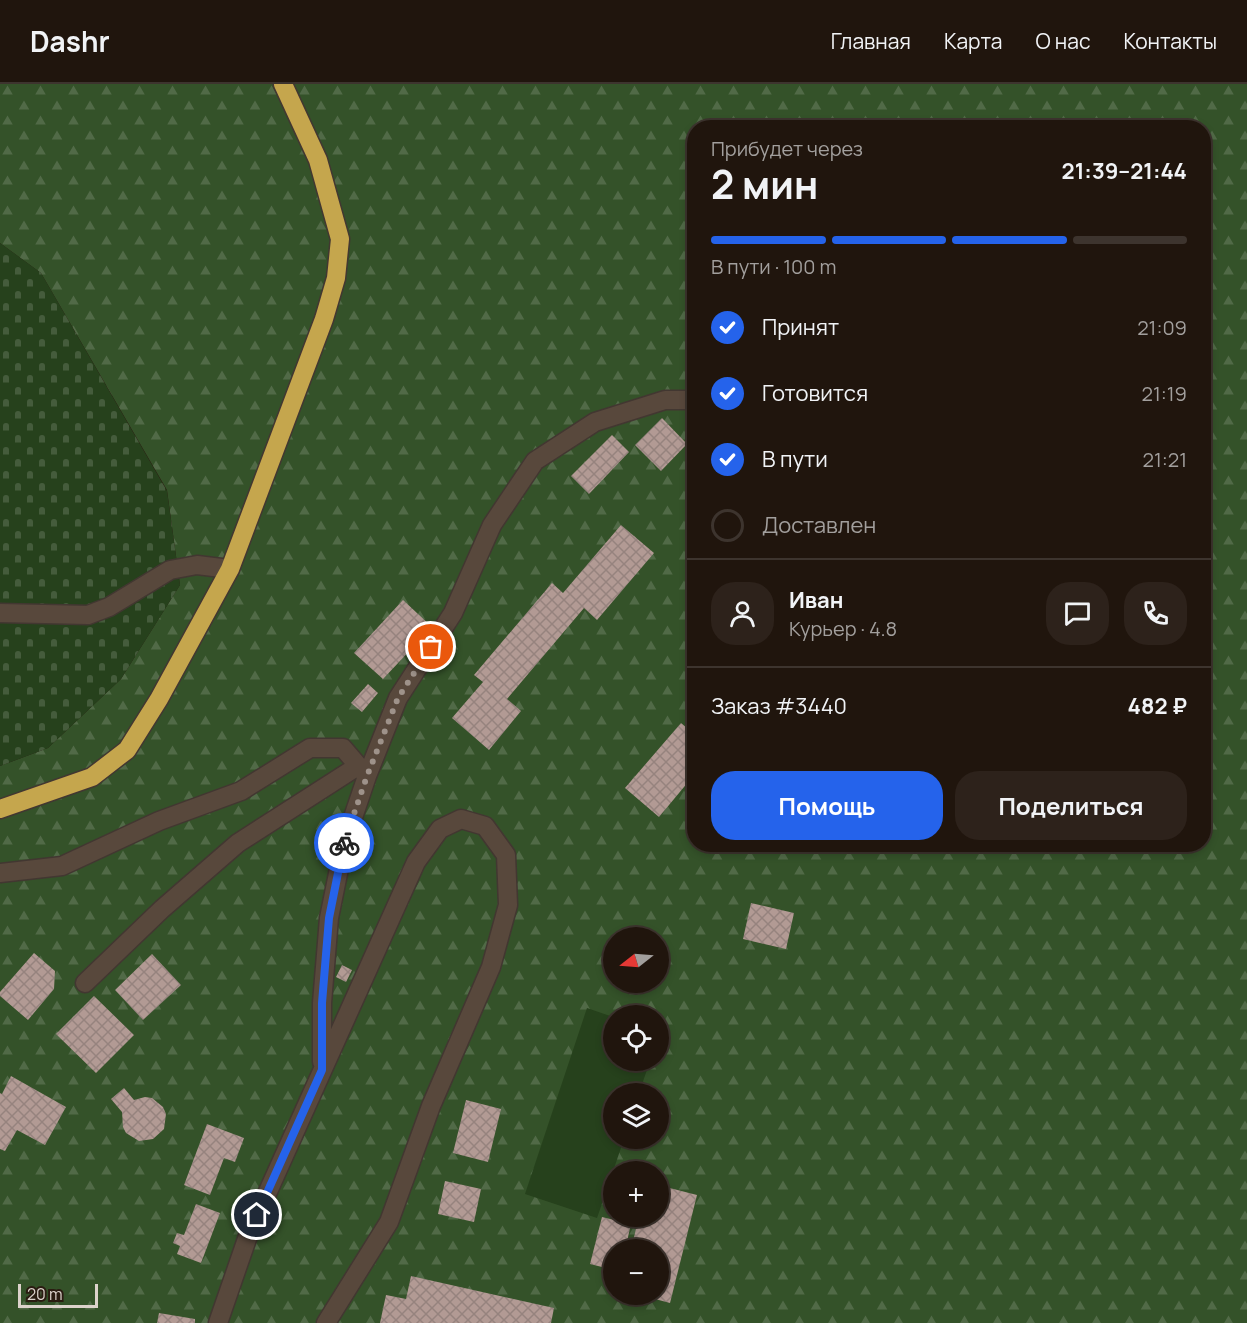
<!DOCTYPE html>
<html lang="ru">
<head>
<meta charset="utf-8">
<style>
  body { margin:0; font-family:Manrope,sans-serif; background:#2d221b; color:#f1f3f6; height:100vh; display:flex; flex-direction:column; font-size:22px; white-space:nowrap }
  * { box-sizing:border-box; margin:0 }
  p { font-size:20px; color:#a29f9d }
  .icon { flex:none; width:33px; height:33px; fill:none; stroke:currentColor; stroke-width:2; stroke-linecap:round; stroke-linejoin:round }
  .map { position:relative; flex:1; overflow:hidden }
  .drawer { position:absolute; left:687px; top:36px; width:524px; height:732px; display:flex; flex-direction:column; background:#20150d; border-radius:24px; box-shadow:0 3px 9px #0003,0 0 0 2px #3d342e }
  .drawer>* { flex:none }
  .needle { width:39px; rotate:253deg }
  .controls { position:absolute; left:603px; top:843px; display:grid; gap:12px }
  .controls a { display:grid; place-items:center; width:66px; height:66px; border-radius:50%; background:#20150d; box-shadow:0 3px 9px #0003,0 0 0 2px #3d342e; font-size:30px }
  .scale { position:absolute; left:18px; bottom:15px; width:80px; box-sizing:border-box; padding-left:6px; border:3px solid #dcd2cb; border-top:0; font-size:16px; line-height:21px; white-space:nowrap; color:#dcd2cb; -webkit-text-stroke:4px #2a1c11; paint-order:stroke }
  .pin { position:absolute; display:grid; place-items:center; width:51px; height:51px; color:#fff; margin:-26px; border:3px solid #fff; border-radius:50%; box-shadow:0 2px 6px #0007 }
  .courier { position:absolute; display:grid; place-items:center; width:60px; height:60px; margin:-30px; border:4px solid #2563eb; border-radius:50%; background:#fff; color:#222; box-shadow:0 2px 8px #0007 }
  .summary em { font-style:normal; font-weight:700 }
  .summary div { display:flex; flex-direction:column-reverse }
  .summary { display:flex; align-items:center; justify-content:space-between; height:102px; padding:0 24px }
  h1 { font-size:39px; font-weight:700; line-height:45px }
  .bar { display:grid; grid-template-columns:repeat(4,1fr); gap:9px 6px; align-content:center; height:72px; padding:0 24px }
  .bar i { height:8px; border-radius:4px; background:#3d342e }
  .bar .active { background:#2563eb }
  .bar p { grid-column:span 4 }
  .line { display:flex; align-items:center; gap:15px; padding:0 24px; border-top:2px solid #3d342e }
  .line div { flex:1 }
  .round { display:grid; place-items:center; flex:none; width:63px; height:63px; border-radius:24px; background:#2d221b }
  ol { padding:0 24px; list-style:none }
  li { display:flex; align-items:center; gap:18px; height:66px }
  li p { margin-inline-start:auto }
  li .icon { padding:6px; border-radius:50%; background:#2563eb; color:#fff; stroke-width:4 }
  li:last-child { color:#a29f9d }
  li i { width:33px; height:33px; border:3px solid #3d342e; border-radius:50% }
  .action { display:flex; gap:12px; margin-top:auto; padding:12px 24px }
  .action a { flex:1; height:69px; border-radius:24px; background:#2563eb; color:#fff; font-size:24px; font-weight:700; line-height:69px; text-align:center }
  .action a+a { background:#2d221b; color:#f1f3f6 }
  header { display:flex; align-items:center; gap:36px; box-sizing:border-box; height:84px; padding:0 30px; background:#20150d; border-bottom:2px solid #3d342e }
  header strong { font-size:28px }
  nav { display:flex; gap:33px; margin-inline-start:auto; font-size:21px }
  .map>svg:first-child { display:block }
  .forest { fill:url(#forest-firs); fill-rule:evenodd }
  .cemetery { fill:url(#cemetery-stones) }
  .pitch { fill:#26411c }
  .building { fill:url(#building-cross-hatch) }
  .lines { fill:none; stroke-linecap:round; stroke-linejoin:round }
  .minor-casing { stroke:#423731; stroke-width:21 }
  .highway-casing { stroke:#423731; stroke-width:21 }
  .minor { stroke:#58483c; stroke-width:18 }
  .highway { stroke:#c5a64d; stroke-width:18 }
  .done { stroke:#9e928a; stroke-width:6; stroke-dasharray:0 10.8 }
  .route { stroke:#2563eb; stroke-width:8 }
</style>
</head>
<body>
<header>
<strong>Dashr</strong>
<nav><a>Главная</a><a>Карта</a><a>О нас</a><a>Контакты</a></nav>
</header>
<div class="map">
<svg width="1247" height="1239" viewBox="0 0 1247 1239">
  <defs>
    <pattern id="forest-firs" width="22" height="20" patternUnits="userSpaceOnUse" patternTransform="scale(1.5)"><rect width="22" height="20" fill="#345229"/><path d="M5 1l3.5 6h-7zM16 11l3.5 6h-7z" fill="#516a47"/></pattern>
    <pattern id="cemetery-stones" width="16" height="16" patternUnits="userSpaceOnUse" patternTransform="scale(1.5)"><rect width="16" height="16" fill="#26411c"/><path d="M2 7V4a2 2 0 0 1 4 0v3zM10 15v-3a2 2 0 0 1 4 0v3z" fill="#455c3c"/></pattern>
    <pattern id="building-cross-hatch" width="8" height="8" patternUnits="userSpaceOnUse" patternTransform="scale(1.5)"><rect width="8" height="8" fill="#b29a94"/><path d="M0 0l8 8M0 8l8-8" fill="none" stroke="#96837e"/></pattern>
  </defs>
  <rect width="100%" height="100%" fill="#2a1c11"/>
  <path class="forest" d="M 0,0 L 1247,0 L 1247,1239 L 0,1239 L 0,682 L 48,664 L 121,595 L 180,501 L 167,406 L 41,189 L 0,159 ZM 694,44 L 1203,44 L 1203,760 L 694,760 ZM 614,854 L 658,854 L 658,898 L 614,898 ZM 614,932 L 658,932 L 658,976 L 614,976 ZM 614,1010 L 658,1010 L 658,1054 L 614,1054 ZM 614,1088 L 658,1088 L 658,1132 L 614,1132 ZM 614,1166 L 658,1166 L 658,1210 L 614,1210 Z"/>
  <path class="cemetery" d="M 0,159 L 41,189 L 167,407 L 180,501 L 121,595 L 48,664 L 0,682 Z"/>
  <path class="pitch" d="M 587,924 L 613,933 L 614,976 L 650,977 L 639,1009 L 614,1010 L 614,1054 L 624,1055 L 597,1134 L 525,1110 Z"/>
  <path class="building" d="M 662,334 L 687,360 L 661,387 L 635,361 Z
    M 612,351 L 629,368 L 589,410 L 571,392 Z
    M 621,441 L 654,469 L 597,536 L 584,524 L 507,615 L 521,627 L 489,666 L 452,634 L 483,598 L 474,591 L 552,499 L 563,509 Z
    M 403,516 L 432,543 L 383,595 L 354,569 Z
    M 368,600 L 378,609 L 362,628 L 351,619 Z
    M 681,639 L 694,650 L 694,691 L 659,733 L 625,704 Z
    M 751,819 L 794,829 L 786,865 L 743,855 Z
    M 34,869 L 55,887 L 54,905 L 28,936 L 0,912 L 0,908 Z
    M 152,870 L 181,901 L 143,936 L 115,906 Z
    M 342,881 L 352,886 L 346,898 L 336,893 Z
    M 94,912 L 134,951 L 96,989 L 56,950 Z
    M 11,992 L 66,1023 L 45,1061 L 17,1046 L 5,1067 L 0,1065 L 0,1009 L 2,1010 Z
    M 124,1004 L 134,1016 L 145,1013 L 152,1014 L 163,1023 L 166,1030 L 164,1045 L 153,1055 L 139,1057 L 126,1049 L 123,1043 L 122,1028 L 111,1015 Z
    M 466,1016 L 501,1025 L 488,1078 L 453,1069 Z
    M 207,1040 L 244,1054 L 235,1078 L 224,1074 L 210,1111 L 184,1101 Z
    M 445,1097 L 481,1105 L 474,1138 L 438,1130 Z
    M 658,1101 L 697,1111 L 670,1219 L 640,1211 L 658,1210 L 658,1166 L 631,1166 L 639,1132 L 658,1132 Z
    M 196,1120 L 220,1129 L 201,1179 L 177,1170 L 180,1162 L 173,1159 L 177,1149 L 184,1151 Z
    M 602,1133 L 631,1140 L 625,1166 L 614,1166 L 614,1186 L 590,1180 Z
    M 411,1192 L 554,1224 L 551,1239 L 380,1239 L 386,1211 L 406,1215 Z
    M 159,1229 L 195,1235 L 195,1239 L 157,1239 Z"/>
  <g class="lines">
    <defs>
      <path id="minor" d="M 0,529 L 88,531 L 109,523 L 170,486 L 197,481 L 230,485
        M 0,789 L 62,782 L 159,737 L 241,707 L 310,664 L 343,664 L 367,692
        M 85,899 L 162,825 L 238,759 L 358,682
        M 322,978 L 322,919 L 329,834 L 344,760 L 367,692 L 398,614 L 453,529 L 492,441 L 535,377 L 595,338 L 665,316 L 694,316
        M 218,1239 L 248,1152 L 416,778 L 440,745 L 461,735 L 485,742 L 506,771 L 508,821 L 491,883 L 431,1022 L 389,1138 L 326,1239"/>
      <path id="highway" d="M 0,725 L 92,693 L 127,666 L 159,615 L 230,485 L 324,235 L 336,194 L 340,155 L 318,76 L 283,0"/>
    </defs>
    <use href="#minor" class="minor-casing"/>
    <use href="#highway" class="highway-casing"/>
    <use href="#minor" class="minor"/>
    <use href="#highway" class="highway"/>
  </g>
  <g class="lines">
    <path class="done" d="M 344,759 L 367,692 L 398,614 L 431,563"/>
    <path class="route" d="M 257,1131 L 322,986 L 322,919 L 329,834 L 344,759"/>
  </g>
</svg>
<div class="controls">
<a><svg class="needle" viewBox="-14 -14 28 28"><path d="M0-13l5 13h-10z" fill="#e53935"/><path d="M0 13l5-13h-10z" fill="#a29f9d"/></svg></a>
<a><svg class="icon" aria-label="locate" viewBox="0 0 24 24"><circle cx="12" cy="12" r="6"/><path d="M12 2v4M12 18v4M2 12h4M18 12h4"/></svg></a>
<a><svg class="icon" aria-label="layers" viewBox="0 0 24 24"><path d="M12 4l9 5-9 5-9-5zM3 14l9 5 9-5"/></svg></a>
<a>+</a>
<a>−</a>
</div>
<div class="scale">20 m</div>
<div class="pin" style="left:431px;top:563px;background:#ea580c"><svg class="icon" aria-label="bag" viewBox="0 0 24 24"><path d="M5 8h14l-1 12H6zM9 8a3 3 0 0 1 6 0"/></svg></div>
<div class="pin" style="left:257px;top:1131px;background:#1f2937"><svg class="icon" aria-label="home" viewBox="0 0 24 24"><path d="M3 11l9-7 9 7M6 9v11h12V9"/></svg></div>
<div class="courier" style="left:344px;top:759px"><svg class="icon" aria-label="bike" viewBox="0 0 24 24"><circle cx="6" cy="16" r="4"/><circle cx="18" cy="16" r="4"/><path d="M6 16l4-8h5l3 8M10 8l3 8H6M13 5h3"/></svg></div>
<section class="drawer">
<div class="summary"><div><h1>2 мин</h1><p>Прибудет через</p></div><em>21:39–21:44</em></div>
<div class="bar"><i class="active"></i><i class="active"></i><i class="active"></i><i></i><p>В пути · 100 m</p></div>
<ol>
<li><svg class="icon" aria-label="check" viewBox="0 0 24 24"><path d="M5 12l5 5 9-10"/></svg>Принят<p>21:09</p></li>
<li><svg class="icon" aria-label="check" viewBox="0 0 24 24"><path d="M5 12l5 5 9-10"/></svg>Готовится<p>21:19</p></li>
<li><svg class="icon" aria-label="check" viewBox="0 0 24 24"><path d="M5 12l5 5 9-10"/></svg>В пути<p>21:21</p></li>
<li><i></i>Доставлен</li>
</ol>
<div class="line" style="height:108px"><a class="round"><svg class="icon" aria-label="person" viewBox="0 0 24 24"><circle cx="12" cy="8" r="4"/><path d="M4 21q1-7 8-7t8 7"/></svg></a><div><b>Иван</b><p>Курьер · 4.8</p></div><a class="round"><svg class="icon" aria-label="chat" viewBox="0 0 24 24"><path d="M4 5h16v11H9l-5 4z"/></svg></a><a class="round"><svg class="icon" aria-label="phone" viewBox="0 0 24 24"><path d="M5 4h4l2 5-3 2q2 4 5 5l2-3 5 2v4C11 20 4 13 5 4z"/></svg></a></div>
<div class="line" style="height:78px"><div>Заказ #3440</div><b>482 ₽</b></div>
<div class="action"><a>Помощь</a><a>Поделиться</a></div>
</section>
</div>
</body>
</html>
